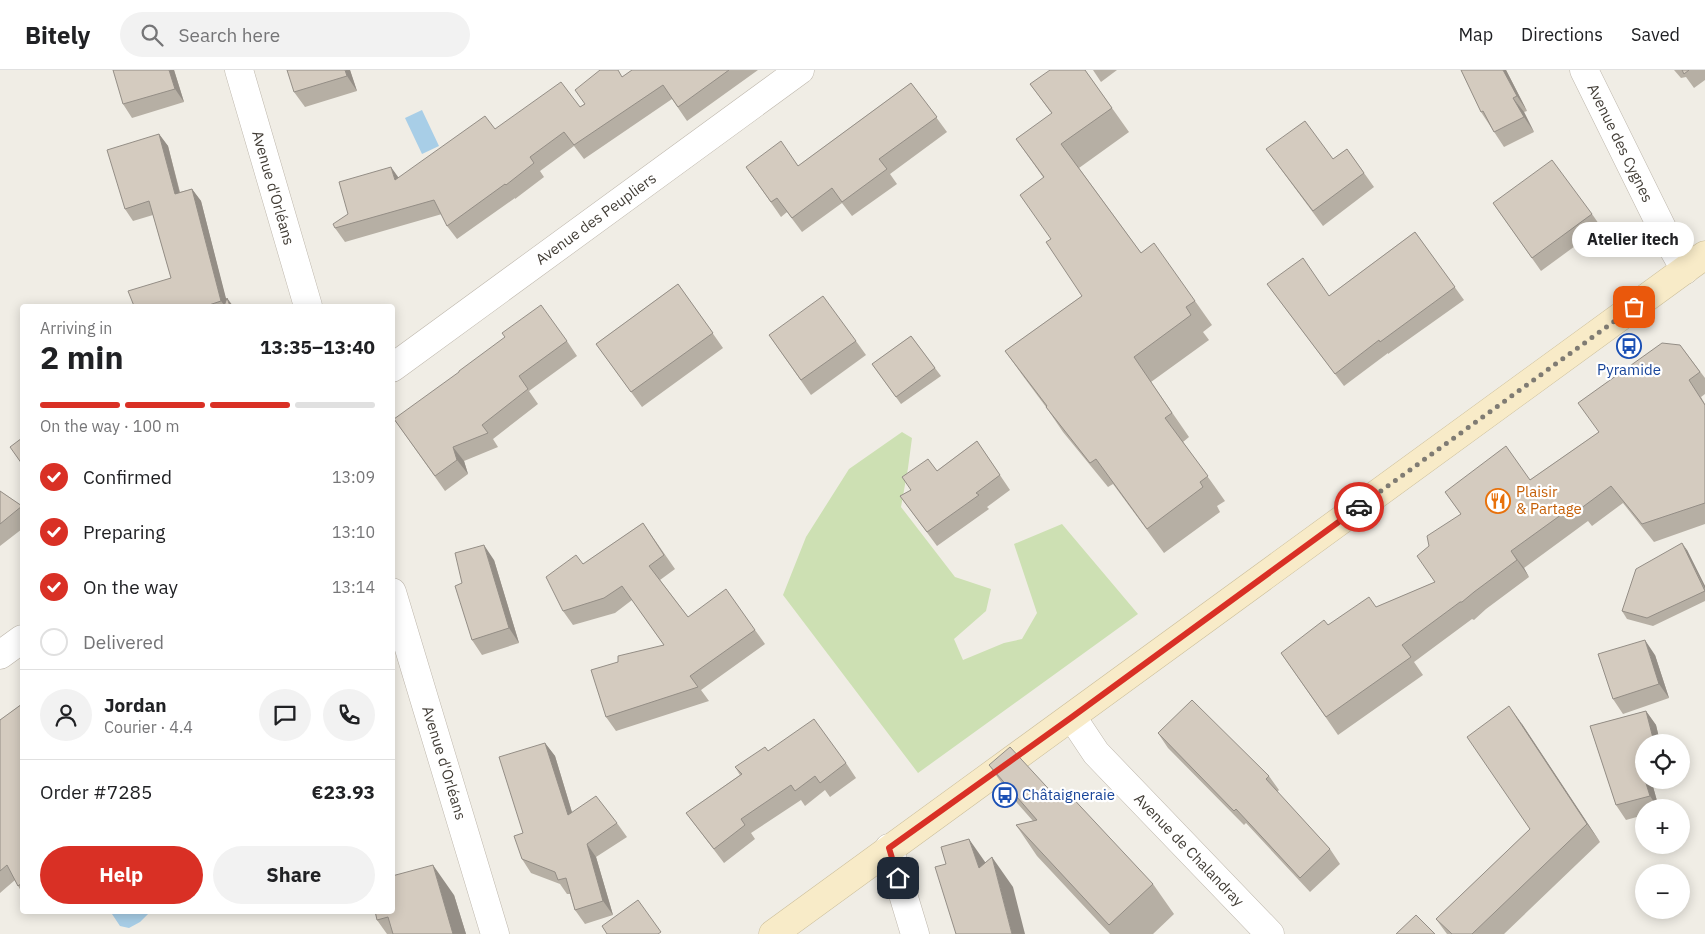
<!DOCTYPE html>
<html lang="en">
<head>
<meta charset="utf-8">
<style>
  body { margin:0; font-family:"IBM Plex Sans",sans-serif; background:#f2f2f2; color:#202124; height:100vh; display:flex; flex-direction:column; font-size:19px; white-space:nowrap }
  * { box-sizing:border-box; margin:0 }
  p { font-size:16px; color:#757577 }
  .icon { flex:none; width:28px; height:28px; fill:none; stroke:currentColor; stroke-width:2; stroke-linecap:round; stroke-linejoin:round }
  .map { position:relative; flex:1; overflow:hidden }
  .details { position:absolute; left:20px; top:234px; width:375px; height:610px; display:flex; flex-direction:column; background:#fff; border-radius:5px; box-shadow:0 2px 12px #0003 }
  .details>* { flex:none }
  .fabs { position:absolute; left:1635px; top:664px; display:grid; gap:10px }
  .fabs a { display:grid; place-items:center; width:55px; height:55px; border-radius:50%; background:#fff; box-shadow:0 2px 12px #0003; font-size:25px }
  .pin { position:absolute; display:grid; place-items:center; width:42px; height:42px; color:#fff; margin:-21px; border-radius:10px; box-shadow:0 2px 8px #0006 }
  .courier { position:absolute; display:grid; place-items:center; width:50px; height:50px; margin:-25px; border:4px solid #d93025; border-radius:50%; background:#fff; color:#222; box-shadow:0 1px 6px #0007 }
  .bubble { position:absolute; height:35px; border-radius:18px; background:#fff; box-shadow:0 2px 12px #0003; font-size:16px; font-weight:800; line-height:35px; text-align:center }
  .head em { font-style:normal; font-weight:800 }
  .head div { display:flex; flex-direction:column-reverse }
  .head { display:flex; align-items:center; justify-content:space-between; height:85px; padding:0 20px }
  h1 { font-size:32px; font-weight:800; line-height:38px }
  .bar { display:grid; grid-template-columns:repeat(4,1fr); gap:8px 5px; align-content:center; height:60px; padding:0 20px }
  .bar i { height:6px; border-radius:4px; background:#e0e0e0 }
  .bar .on { background:#d93025 }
  .bar p { grid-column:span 4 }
  .line { display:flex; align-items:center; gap:12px; padding:0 20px; border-top:1px solid #e0e0e0 }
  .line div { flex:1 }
  .round { display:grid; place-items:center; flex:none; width:52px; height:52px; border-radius:26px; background:#f2f2f2 }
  ol { padding:0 20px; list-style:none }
  li { display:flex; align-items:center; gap:15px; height:55px }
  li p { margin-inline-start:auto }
  li .icon { padding:5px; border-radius:50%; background:#d93025; color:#fff; stroke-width:4 }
  li:last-child { color:#757577 }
  li i { width:28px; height:28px; border:2px solid #e0e0e0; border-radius:50% }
  .cta { display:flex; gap:10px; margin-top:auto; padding:10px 20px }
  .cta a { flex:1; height:58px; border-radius:30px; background:#d93025; color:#fff; font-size:20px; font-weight:800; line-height:58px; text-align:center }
  .cta a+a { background:#f2f2f2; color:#202124 }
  header { display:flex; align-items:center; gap:30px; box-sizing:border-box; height:70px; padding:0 25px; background:#fff; border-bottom:1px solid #e0e0e0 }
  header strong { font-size:24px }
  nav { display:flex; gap:28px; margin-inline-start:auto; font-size:18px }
  .search { width:350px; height:45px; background:#f2f2f2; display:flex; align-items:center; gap:12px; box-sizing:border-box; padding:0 18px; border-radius:28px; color:#757577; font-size:19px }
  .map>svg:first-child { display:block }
  .green { fill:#cde0b3 }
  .water { fill:#a8cee7 }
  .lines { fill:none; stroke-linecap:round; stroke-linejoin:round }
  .minor-casing { stroke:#beb7ac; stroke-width:29 }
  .tertiary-casing { stroke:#beb7ac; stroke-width:29 }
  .secondary-casing { stroke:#cbbe9a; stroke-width:29 }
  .minor { stroke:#fff; stroke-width:28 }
  .tertiary { stroke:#fff; stroke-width:28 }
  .secondary { stroke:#f8ebc8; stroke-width:28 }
  .wall { fill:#b6afa4 }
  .shaded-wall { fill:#948e86 }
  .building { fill:#d4cbbf; stroke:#948e86 }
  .done { stroke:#7f7b73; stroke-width:5; stroke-dasharray:0 9 }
  .route { stroke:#d93025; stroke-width:6 }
  .labels { text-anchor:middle; stroke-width:4.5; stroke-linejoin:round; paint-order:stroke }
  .street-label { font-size:15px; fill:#423d36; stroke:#fff }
  .transit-label { font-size:15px; fill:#164399; stroke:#fff }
  .food-label { font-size:15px; fill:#c56008; stroke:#fff; text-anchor:start }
</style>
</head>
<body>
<header>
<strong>Bitely</strong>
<div class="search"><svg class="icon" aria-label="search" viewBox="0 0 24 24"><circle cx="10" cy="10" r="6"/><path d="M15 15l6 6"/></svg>Search here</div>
<nav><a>Map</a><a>Directions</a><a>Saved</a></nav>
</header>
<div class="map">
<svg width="1705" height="864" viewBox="0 0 1705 864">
  <rect width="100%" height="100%" fill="#f0ede5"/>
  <path class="green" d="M 902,362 L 912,368 L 908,398 L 901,437 L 955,507 L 991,519 L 986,541 L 954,569 L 963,590 L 1004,573 L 1022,569 L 1037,543 L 1014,474 L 1062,454 L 1138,544 L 918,703 L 783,525 L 806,467 L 849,399 Z"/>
  <path class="water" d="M 422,40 L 439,76 L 422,84 L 405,48 Z
    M 110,841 L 151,841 L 140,852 L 129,858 L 120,856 Z"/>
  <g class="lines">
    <defs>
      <path id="minor" d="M 239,0 L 308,236
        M 392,298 L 800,0
        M 392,522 L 495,864
        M 0,585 L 22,569
        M 1072,647 L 1096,683 L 1270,864
        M 889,778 L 915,864"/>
      <path id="tertiary" d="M 1584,0 L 1666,166 L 1685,200"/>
      <path id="secondary" d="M 773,864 L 1705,185"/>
    </defs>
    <use href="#minor" class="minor-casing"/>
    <use href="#tertiary" class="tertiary-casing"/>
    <use href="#secondary" class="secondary-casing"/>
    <use href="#minor" class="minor"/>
    <use href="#tertiary" class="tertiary"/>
    <use href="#secondary" class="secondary"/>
  </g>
  <path class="wall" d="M 174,0 L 184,32 L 132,48 L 123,34 Z
    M 350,0 L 357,21 L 305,37 L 294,22 Z
    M 632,0 L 758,0 L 687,51 L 672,29 L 584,89 L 574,76 L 540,101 L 544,107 L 515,129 L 515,128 L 457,169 L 447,156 L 442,144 L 345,172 L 335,158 L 348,144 L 399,108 L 495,59 L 580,37 Z
    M 1085,0 L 1129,62 L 1079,98 L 1141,183 L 1195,231 L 1212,255 L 1203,262 L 1209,270 L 1151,312 L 1189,367 L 1183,372 L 1225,431 L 1217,436 L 1220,442 L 1164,483 L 1113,414 L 1108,417 L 1063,362 L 1046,337 L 1023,306 L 1005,281 L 1082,226 L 1051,169 L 1043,107 L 1016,69 L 1052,44 L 1030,14 Z
    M 1093,0 L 1117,0 L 1101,12 Z
    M 1461,0 L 1506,0 L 1527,41 L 1524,42 L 1534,62 L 1504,77 L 1481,42 Z
    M 1674,0 L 1705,0 L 1705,10 L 1694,18 L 1686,7 L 1681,8 Z
    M 911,13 L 947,62 L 890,104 L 897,114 L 852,146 L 842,133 L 802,162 L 787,142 L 781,147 L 746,97 L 798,96 Z
    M 159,64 L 168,76 L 180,122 L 192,119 L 201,131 L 226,230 L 233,236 L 134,236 L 171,208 L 153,145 L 133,151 L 125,139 Z
    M 1266,79 L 1333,89 L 1347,79 L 1374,117 L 1323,156 Z
    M 1493,133 L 1592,144 L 1601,157 L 1541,201 Z
    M 1415,162 L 1464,230 L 1388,284 L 1388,283 L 1344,316 L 1267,214 L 1329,226 Z
    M 678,214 L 723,278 L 642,337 L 596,274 Z
    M 769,265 L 856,271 L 866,285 L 811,325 Z
    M 911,266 L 941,306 L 901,334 L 872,294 Z
    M 567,271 L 577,286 L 529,321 L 538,334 L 493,369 L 498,377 L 464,391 L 468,404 L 445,421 L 394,349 Z
    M 1680,275 L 1705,308 L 1705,324 L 1701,327 L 1705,334 L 1705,454 L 1654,472 L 1623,433 L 1592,456 L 1588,451 L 1524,498 L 1529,507 L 1486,539 L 1474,550 L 1472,549 L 1414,592 L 1423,605 L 1338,665 L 1281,583 L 1328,555 L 1377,537 L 1435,512 L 1429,476 L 1461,444 L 1445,422 L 1530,410 L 1599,362 Z
    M 977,371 L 1010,420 L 987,437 L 989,439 L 937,476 L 900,426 L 911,420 Z
    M 0,421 L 22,436 L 22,459 L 0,476 Z
    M 643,453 L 675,499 L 660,510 L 688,547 L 755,560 L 765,574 L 701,620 L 709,631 L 616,661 L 606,647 L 618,592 L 664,575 L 632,530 L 615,543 L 573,555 L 563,541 L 583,494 Z
    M 1687,480 L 1705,516 L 1705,531 L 1653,556 L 1627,549 L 1622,541 Z
    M 494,490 L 519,573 L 482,585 L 472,570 Z
    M 1655,585 L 1669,628 L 1623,644 L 1613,629 Z
    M 22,634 L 22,823 L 15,810 L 0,823 L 0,650 Z
    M 1646,641 L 1656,655 L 1660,672 L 1644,672 L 1644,710 L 1662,710 L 1652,713 L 1659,738 L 1644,738 L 1644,745 L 1626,750 L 1616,735 L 1590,656 Z
    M 1522,654 L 1600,772 L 1504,864 L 1447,864 L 1436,849 L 1530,759 Z
    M 1158,663 L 1269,706 L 1279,720 L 1277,722 L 1330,779 L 1340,794 L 1310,822 L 1246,753 L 1244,755 L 1168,678 Z
    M 545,673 L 555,686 L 572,742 L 617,753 L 627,767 L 596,787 L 613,845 L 585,854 L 575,840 L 570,824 L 567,824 L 560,814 L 531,803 L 522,789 L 523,763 Z
    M 768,681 L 846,693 L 856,708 L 830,727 L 825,720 L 805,736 L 801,730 L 751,763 L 755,769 L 724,793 L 686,743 L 740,705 L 735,697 Z
    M 989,695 L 1057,728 L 1153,814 L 1174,844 L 1153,864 L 1110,864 L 1037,786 L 1016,755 L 1033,751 L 1010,725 Z
    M 454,825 L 466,864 L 387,864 L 377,850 Z"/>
  <path class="shaded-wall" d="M 169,0 L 174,0 L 184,32 L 175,19 Z
    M 345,0 L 350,0 L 357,21 L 347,6 Z
    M 1503,0 L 1506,0 L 1527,41 L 1517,26 Z
    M 1513,28 L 1524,42 L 1534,62 L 1524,47 Z
    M 159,64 L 168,76 L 183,136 L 175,124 Z
    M 391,97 L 401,111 L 395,110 Z
    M 192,119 L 201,131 L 228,236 L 225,236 L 221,231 Z
    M 227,228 L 233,236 L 230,236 Z
    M 453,377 L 464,391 L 468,404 L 457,390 Z
    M 1682,473 L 1687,480 L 1705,516 L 1705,519 Z
    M 484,475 L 494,490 L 519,573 L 509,558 Z
    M 1511,481 L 1524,498 L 1529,507 L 1517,490 Z
    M 1645,570 L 1655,585 L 1669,628 L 1659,614 Z
    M 1509,636 L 1522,654 L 1600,772 L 1587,754 Z
    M 1646,641 L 1656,655 L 1660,672 L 1654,672 Z
    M 545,673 L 555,686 L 577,759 L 568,745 Z
    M 1645,710 L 1650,710 L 1652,713 L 1659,738 L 1658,738 L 1650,726 Z
    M 969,769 L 990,799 L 979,798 Z
    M 587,774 L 596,787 L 613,845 L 603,831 Z
    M 992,787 L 1013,817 L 1025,864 L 1012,864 Z
    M 433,795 L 454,825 L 466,864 L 453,864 Z"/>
  <path class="building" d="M 113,0 L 169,0 L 175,19 L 123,34 Z
    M 287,0 L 345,0 L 347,6 L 294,22 Z
    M 600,0 L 618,0 L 622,7 L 632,0 L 729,0 L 678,37 L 663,15 L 574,75 L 564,62 L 530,87 L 534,93 L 506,115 L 505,114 L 447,156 L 434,130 L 335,158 L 333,154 L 348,144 L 339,112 L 391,97 L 395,110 L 485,46 L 495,59 L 561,12 L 580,37 L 585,34 L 575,20 Z
    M 1050,0 L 1085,0 L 1112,38 L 1061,74 L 1141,183 L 1154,173 L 1195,231 L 1186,237 L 1191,245 L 1134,287 L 1172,343 L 1165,348 L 1208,406 L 1200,412 L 1203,417 L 1147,459 L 1096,389 L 1090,393 L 1046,337 L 1047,336 L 1005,281 L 1082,226 L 1046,172 L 1051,169 L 1020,125 L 1044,107 L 1016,69 L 1052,43 L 1030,14 Z
    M 1461,0 L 1503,0 L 1517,26 L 1513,28 L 1524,47 L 1494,62 L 1483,41 L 1481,42 Z
    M 1682,0 L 1689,0 L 1684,4 Z
    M 911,13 L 937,47 L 879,89 L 887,99 L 842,132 L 832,118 L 792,148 L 777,128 L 771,132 L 746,97 L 781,71 L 798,96 Z
    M 1305,51 L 1333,89 L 1347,79 L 1364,103 L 1313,141 L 1266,79 Z
    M 159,64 L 175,124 L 192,119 L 221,231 L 206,236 L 134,236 L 128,221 L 171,208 L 149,131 L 125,139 L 107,80 Z
    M 1552,90 L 1592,144 L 1532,188 L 1493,133 Z
    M 1415,162 L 1455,217 L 1380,272 L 1379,270 L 1335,304 L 1267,214 L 1303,188 L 1329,226 Z
    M 678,214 L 713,263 L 631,322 L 596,274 Z
    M 823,226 L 856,271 L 801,310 L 769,265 Z
    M 227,228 L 230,236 L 224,236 Z
    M 541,235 L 567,271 L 519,306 L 528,319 L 482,355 L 488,363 L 453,377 L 457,390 L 435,406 L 394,349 L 459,302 L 459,301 L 505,267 L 502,263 Z
    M 911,266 L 935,298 L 896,327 L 872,294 Z
    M 1662,273 L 1680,275 L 1700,302 L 1689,310 L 1705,335 L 1705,433 L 1642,454 L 1611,416 L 1580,439 L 1576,434 L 1511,481 L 1517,490 L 1474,522 L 1462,532 L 1460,532 L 1402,575 L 1411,587 L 1326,647 L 1281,583 L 1324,550 L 1328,555 L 1369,527 L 1376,537 L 1435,512 L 1417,486 L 1429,476 L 1427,466 L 1461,444 L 1445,422 L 1506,376 L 1530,410 L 1599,362 L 1578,333 Z
    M 22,368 L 22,394 L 10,377 Z
    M 977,371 L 1000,405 L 976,423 L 979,425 L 927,462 L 900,426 L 911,420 L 902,407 L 928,389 L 937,401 Z
    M 0,421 L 22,436 L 0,454 Z
    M 643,453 L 664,485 L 649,496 L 688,547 L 726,519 L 755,560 L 690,606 L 698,617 L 606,647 L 591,600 L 618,592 L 618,586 L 664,575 L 622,516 L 604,528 L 563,541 L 546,507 L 576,485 L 583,494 Z
    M 1682,473 L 1705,521 L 1647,548 L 1622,541 L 1636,499 Z
    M 484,475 L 509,558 L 472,570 L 455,516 L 462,513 L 455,483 Z
    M 1645,570 L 1659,614 L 1613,629 L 1598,584 Z
    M 1192,630 L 1269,706 L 1266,709 L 1330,779 L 1300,808 L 1236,739 L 1234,741 L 1158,663 Z
    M 22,634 L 22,813 L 18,816 L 7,795 L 0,801 L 0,650 Z
    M 1509,636 L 1587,754 L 1472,864 L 1452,864 L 1436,849 L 1530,759 L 1467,667 Z
    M 1646,641 L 1654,672 L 1644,672 L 1644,698 L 1642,698 L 1644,704 L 1644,710 L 1645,710 L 1650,726 L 1616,735 L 1590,656 Z
    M 814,649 L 846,693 L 820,713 L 815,706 L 795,721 L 791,715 L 741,749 L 745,755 L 714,779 L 686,743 L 742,704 L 735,697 L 765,677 L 768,681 Z
    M 545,673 L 568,745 L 596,726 L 617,753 L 587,774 L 603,831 L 575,840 L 566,808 L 558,810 L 555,802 L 522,789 L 514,766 L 523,763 L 499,687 Z
    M 1010,677 L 1057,728 L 1066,721 L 1153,814 L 1109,855 L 1016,755 L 1037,750 L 989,695 Z
    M 969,769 L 979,798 L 992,787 L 1012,864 L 956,864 L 935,797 L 946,794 L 941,777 Z
    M 433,795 L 453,864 L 393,864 L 388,847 L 377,850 L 375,841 L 392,841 L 392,806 Z
    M 638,830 L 661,862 L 658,864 L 607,864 L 602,856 Z
    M 1416,845 L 1435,864 L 1396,864 Z"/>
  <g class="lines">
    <path class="done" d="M 1359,437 L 1634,237"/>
    <path class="route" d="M 898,808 L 889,778 L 1072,647 L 1359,437"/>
  </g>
  <defs>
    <symbol id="bus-ring" viewBox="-11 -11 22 22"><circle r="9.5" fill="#fff" stroke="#1a4fb4" stroke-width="1.5"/><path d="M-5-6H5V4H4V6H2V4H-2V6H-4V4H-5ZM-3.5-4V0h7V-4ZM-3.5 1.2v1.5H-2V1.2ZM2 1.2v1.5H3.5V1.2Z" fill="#1a4fb4"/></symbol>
    <symbol id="restaurant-ring" viewBox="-11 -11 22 22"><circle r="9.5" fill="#fff" stroke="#e8710a" stroke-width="1.5"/><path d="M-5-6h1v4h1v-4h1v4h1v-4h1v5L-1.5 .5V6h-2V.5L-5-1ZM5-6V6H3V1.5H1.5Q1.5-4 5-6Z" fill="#e8710a"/></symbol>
  </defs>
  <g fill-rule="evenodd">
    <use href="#bus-ring" x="1615" y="262" width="28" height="28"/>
    <use href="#restaurant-ring" x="1484" y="417" width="28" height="28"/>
    <use href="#bus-ring" x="991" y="711" width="28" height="28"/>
  </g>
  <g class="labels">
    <g class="street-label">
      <text transform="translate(1620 73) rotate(64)" y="5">Avenue des Cygnes</text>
      <text transform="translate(273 118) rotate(74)" y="5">Avenue d'Orléans</text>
      <text transform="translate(596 149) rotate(-36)" y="5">Avenue des Peupliers</text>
      <text transform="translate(444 693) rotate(73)" y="5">Avenue d'Orléans</text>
      <text transform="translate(1189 780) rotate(46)" y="5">Avenue de Chalandray</text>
    </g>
    <g class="transit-label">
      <text x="1629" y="305">Pyramide</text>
      <text x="1022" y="730" text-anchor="start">Châtaigneraie</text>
    </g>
    <g class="food-label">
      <text x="1516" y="427">Plaisir<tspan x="1516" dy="17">&amp; Partage</tspan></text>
    </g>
  </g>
</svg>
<div class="fabs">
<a><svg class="icon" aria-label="locate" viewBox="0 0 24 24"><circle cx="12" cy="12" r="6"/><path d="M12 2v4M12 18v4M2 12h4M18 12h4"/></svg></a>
<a>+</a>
<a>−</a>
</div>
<div class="pin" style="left:1634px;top:237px;background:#ea580c"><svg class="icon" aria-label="bag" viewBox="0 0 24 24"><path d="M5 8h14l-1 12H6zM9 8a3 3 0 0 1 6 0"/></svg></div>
<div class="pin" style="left:898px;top:808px;background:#1f2937"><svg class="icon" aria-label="home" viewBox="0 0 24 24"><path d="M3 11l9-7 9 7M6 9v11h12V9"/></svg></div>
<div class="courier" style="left:1359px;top:437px"><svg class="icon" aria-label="car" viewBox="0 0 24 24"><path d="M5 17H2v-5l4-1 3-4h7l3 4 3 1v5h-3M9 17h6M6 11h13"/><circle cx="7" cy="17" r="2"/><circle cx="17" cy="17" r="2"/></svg></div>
<div class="bubble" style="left:1572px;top:152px;width:122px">Atelier itech</div>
<section class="details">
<div class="head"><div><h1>2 min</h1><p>Arriving in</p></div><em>13:35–13:40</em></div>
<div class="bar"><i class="on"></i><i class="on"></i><i class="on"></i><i></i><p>On the way · 100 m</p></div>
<ol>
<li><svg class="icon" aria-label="check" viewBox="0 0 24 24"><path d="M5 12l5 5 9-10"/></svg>Confirmed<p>13:09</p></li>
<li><svg class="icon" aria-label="check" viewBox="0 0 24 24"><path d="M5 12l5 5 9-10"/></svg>Preparing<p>13:10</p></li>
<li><svg class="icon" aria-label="check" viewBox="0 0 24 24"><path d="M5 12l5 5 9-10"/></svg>On the way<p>13:14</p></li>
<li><i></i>Delivered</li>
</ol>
<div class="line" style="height:90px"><a class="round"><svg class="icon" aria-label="person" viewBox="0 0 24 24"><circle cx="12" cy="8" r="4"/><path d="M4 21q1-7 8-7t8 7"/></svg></a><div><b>Jordan</b><p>Courier · 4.4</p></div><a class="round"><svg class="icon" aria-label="chat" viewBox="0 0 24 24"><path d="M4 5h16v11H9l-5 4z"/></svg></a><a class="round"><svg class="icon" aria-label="phone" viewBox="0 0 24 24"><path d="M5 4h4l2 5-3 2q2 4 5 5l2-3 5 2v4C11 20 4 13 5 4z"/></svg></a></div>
<div class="line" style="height:65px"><div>Order #7285</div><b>€23.93</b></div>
<div class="cta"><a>Help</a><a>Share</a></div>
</section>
</div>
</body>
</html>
